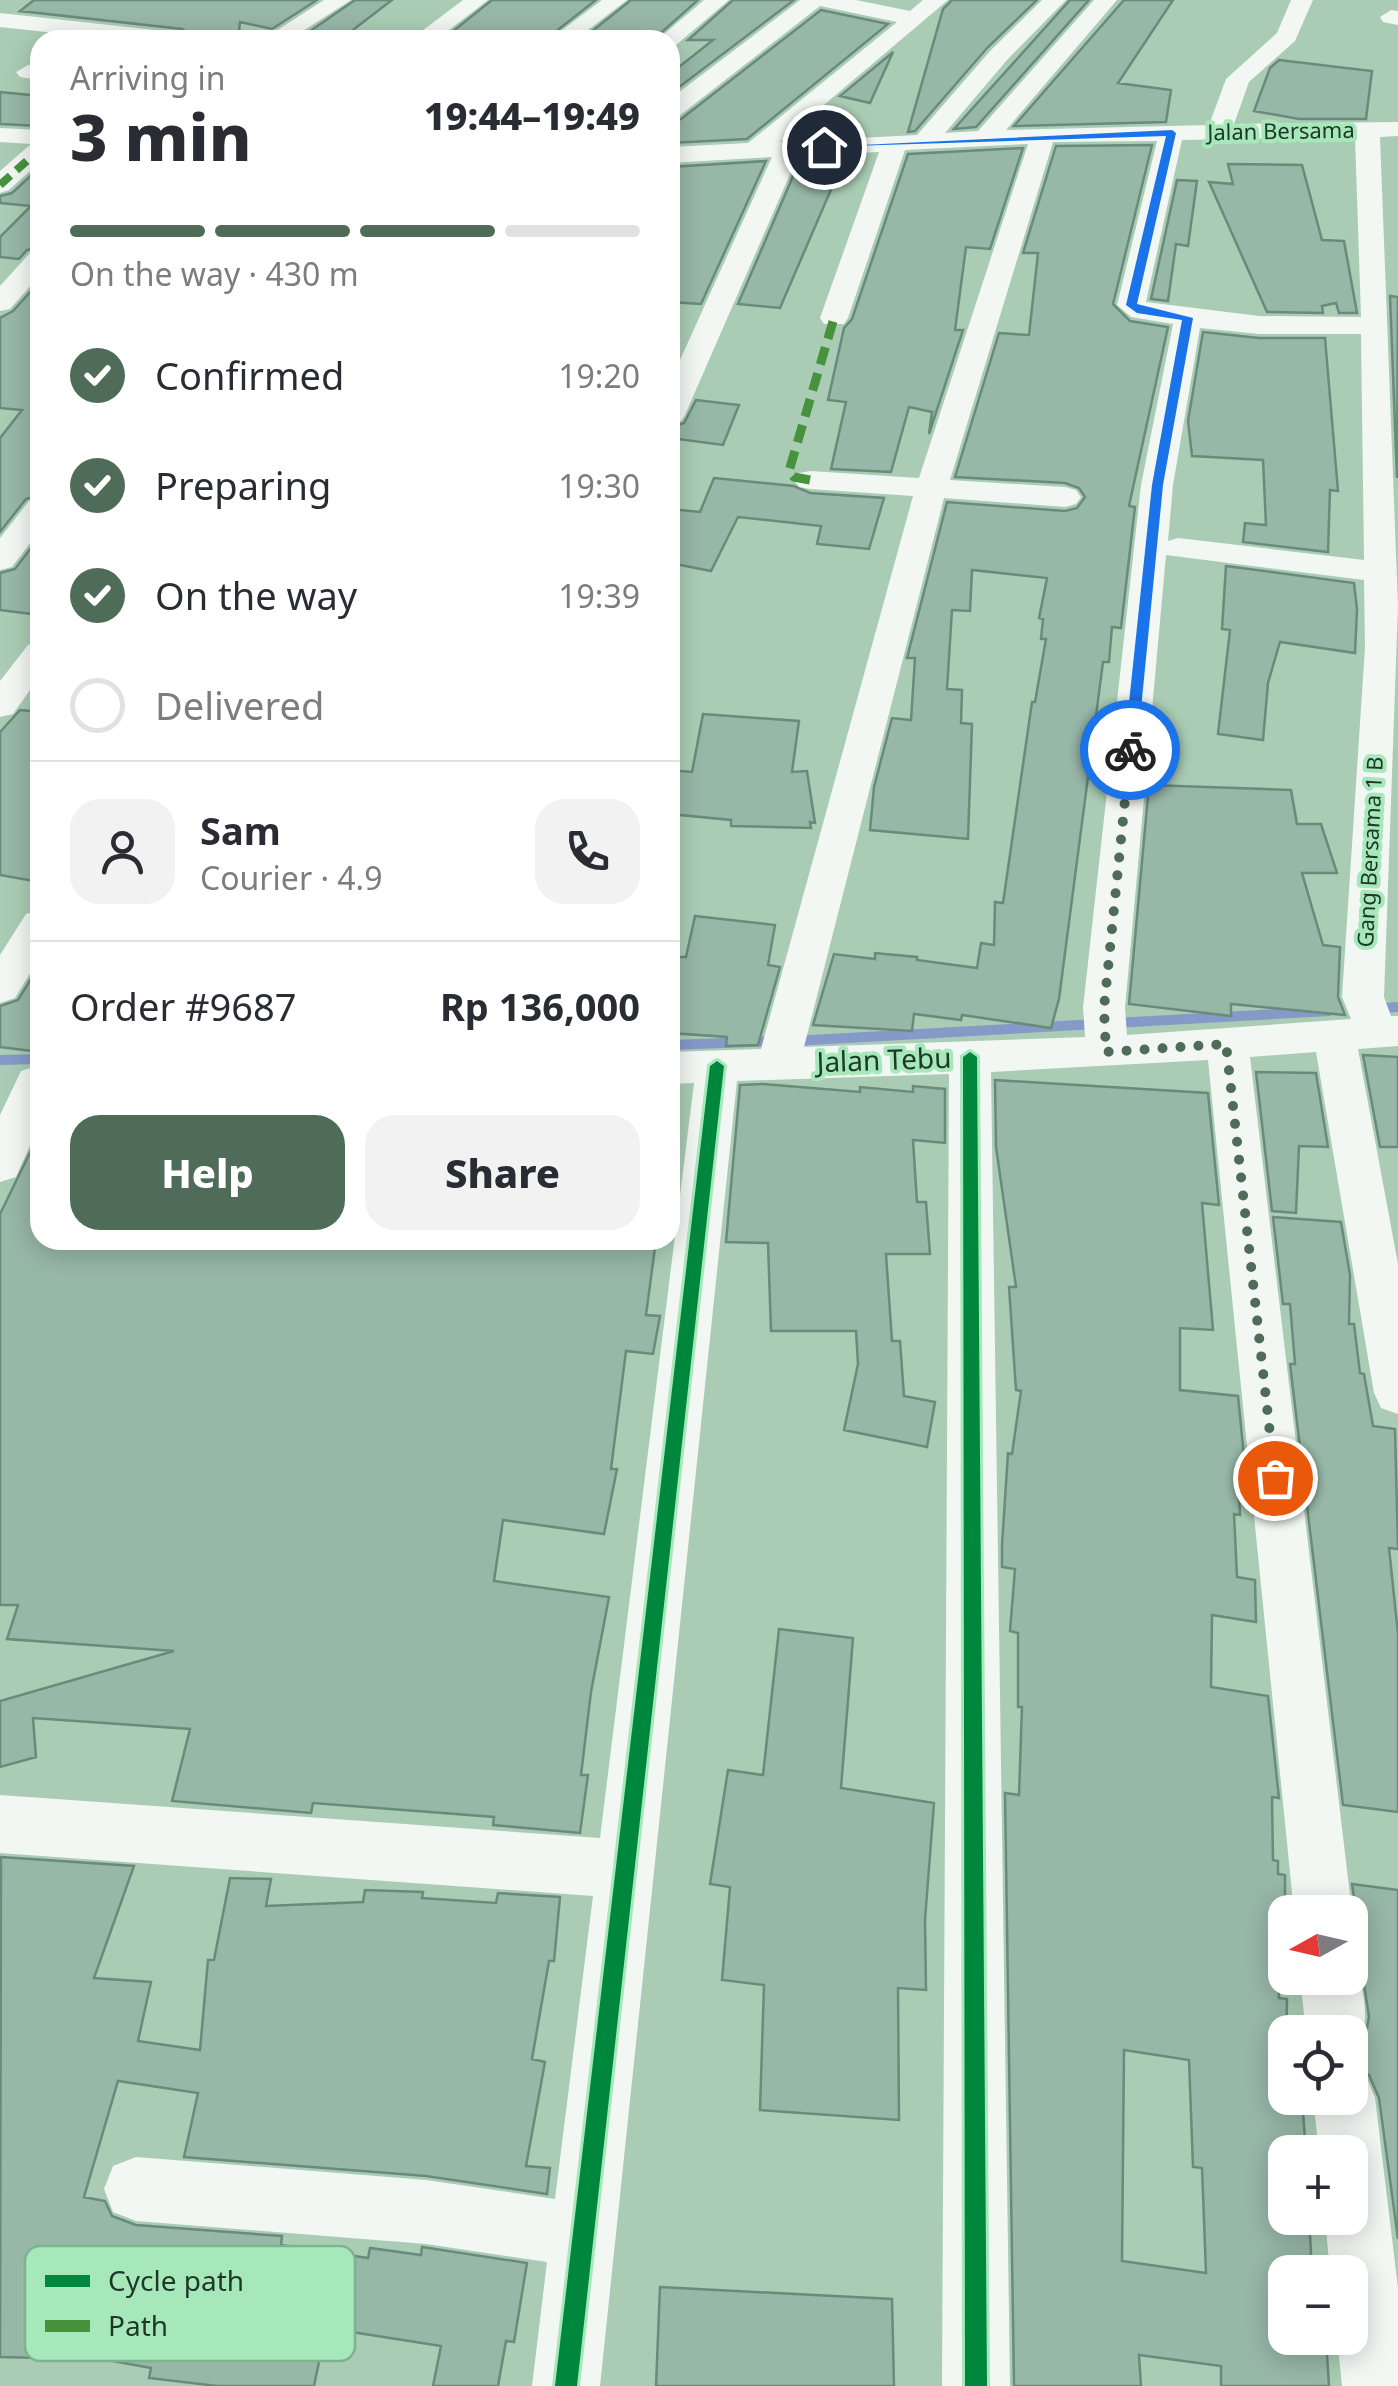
<!DOCTYPE html>
<html lang="en">
<head>
<meta charset="utf-8">
<style>
  body { margin:0; font-family:"Noto Sans",sans-serif; background:#f2f2f3; color:#2b2b33; height:100vh; display:flex; flex-direction:column; font-size:38px; white-space:nowrap }
  * { box-sizing:border-box; margin:0 }
  p { font-size:32px; color:#7c7c81 }
  .icon { flex:none; width:55px; height:55px; fill:none; stroke:currentColor; stroke-width:2; stroke-linecap:round; stroke-linejoin:round }
  .map { position:relative; flex:1; overflow:hidden }
  .drawer { position:absolute; left:30px; top:30px; width:650px; height:1220px; display:flex; flex-direction:column; background:#fff; border-radius:30px; box-shadow:0 5px 25px #0003 }
  .drawer>* { flex:none }
  .needle { width:65px; rotate:262deg }
  .fabs { position:absolute; left:1268px; top:1895px; display:grid; gap:20px }
  .fabs a { display:grid; place-items:center; width:100px; height:100px; border-radius:20px; background:#fff; box-shadow:0 5px 25px #0003; font-size:50px }
  .pin { position:absolute; display:grid; place-items:center; width:85px; height:85px; color:#fff; margin:-42px; border:5px solid #fff; border-radius:50%; box-shadow:0 2px 10px #0007 }
  .courier { position:absolute; display:grid; place-items:center; width:100px; height:100px; margin:-50px; border:8px solid #1a73e8; border-radius:50%; background:#fff; color:#222; box-shadow:0 2px 12px #0007 }
  .head em { font-style:normal; font-weight:800 }
  .head div { display:flex; flex-direction:column-reverse }
  .head { display:flex; align-items:center; justify-content:space-between; height:170px; padding:0 40px }
  h1 { font-size:65px; font-weight:800; line-height:75px }
  .bar { display:grid; grid-template-columns:repeat(4,1fr); gap:15px 10px; align-content:center; height:120px; padding:0 40px }
  .bar i { height:12px; border-radius:8px; background:#e1e1e2 }
  .bar .current { background:#4f6c58 }
  .bar p { grid-column:span 4 }
  .line { display:flex; align-items:center; gap:25px; padding:0 40px; border-top:2px solid #e1e1e2 }
  .line div { flex:1 }
  .round { display:grid; place-items:center; flex:none; width:105px; height:105px; border-radius:30px; background:#f2f2f3 }
  ol { padding:0 40px; list-style:none }
  li { display:flex; align-items:center; gap:30px; height:110px }
  li p { margin-inline-start:auto }
  li .icon { padding:10px; border-radius:50%; background:#4f6c58; color:#fff; stroke-width:4 }
  li:last-child { color:#7c7c81 }
  li i { width:55px; height:55px; border:5px solid #e1e1e2; border-radius:50% }
  .action { display:flex; gap:20px; margin-top:auto; padding:20px 40px }
  .action a { flex:1; height:115px; border-radius:30px; background:#4f6c58; color:#fff; font-size:40px; font-weight:800; line-height:115px; text-align:center }
  .action a+a { background:#f2f2f3; color:#2b2b33 }
  .map>svg:first-child { display:block }
  .lines { fill:none; stroke-linecap:round; stroke-linejoin:round }
  .stream { stroke:#859ac7; stroke-width:10 }
  .building { fill:#97b7a7; stroke:#698b7b; stroke-width:2.5; fill-rule:evenodd }
  .street { fill:#f2f7f4; fill-rule:evenodd }
  .quiet-far1 { stroke:#47923d; stroke-width:8; stroke-dasharray:14 8; stroke-linecap:butt }
  .quiet { stroke:#47923d; stroke-width:9; stroke-dasharray:18 9; stroke-linecap:butt }
  .cycleway-casing { stroke:#a7e8bb; stroke-width:6 }
  .cycleway { fill:#00873e; fill-rule:evenodd }
  .route { fill:#1a73e8 }
  .done { stroke:#4f6c58; stroke-width:10; stroke-dasharray:0 18 }
  .labels { text-anchor:middle; stroke-width:8; stroke-linejoin:round; paint-order:stroke }
  .far-street-label { font-size:22px; fill:#1e3827; stroke:#a7e8bb }
  .street-label { font-size:28px; fill:#1e3827; stroke:#a7e8bb }
  .key { fill:#a7e8bb; stroke:#7eb38f; stroke-width:2.5 }
  .key-label { font-size:28px; fill:#1e3827 }
</style>
</head>
<body>
<div class="map">
<svg width="1398" height="2386" viewBox="0 0 1398 2386">
  <rect width="100%" height="100%" fill="#aaccb4"/>
  <g class="lines">
    <path class="stream" d="M 1372,1009 L 1398,1007
      M 793,1041 L 1329,1011
      M 670,1045 L 775,1041
      M 0,1060 L 40,1059"/>
  </g>
  <path class="building" d="M 34,0 L 317,0 L 272,29 L 240,22 L 238,40 L 197,40 L 182,29 L 20,11 Z
    M 355,0 L 392,0 L 349,33 L 341,32 L 328,40 L 303,36 Z
    M 492,0 L 596,0 L 545,40 L 442,40 Z
    M 631,0 L 698,0 L 653,40 L 581,40 Z
    M 733,0 L 794,0 L 670,94 L 670,74 L 713,40 L 688,40 Z
    M 952,0 L 1037,0 L 988,47 L 915,131 L 908,132 L 943,9 Z
    M 1070,0 L 1089,0 L 976,127 L 954,129 Z
    M 1124,0 L 1173,0 L 1118,83 L 1171,90 L 1166,122 L 1014,126 Z
    M 821,10 L 888,24 L 747,139 L 670,143 L 670,121 L 681,119 Z
    M 893,52 L 870,103 L 840,96 Z
    M 1279,60 L 1372,71 L 1366,119 L 1299,119 L 1254,111 L 1270,68 Z
    M 0,92 L 40,96 L 40,126 L 0,124 Z
    M 1152,145 L 1113,304 L 1130,321 L 1168,327 L 1129,506 L 1135,507 L 1121,628 L 1112,627 L 1109,662 L 1103,662 L 1059,999 L 1051,1028 L 962,1015 L 961,1020 L 914,1014 L 912,1031 L 813,1025 L 834,954 L 875,959 L 875,953 L 917,957 L 917,960 L 977,968 L 981,943 L 994,945 L 995,902 L 1003,903 L 1032,702 L 1035,702 L 1046,639 L 1041,639 L 1043,619 L 1039,618 L 1047,578 L 972,570 L 970,611 L 952,610 L 947,689 L 962,690 L 961,723 L 972,724 L 968,839 L 870,830 L 874,787 L 892,718 L 911,720 L 915,658 L 907,658 L 947,502 L 1065,511 L 1077,508 L 1085,497 L 1079,488 L 1065,483 L 955,477 L 999,333 L 1029,335 L 1038,253 L 1023,253 L 1056,146 Z
    M 1023,148 L 990,249 L 966,247 L 955,330 L 963,330 L 929,434 L 932,412 L 909,407 L 891,472 L 831,469 L 846,402 L 828,400 L 844,328 L 852,319 L 908,154 Z
    M 845,157 L 780,308 L 738,304 L 800,160 Z
    M 766,161 L 701,304 L 670,302 L 670,167 Z
    M 1228,164 L 1302,165 L 1322,240 L 1344,241 L 1357,313 L 1339,313 L 1336,303 L 1322,306 L 1323,313 L 1267,312 L 1209,182 L 1233,184 Z
    M 40,167 L 40,248 L 27,250 L 19,259 L 0,257 L 0,237 L 31,206 L 0,203 L 0,196 L 12,193 Z
    M 1177,180 L 1197,181 L 1188,246 L 1176,244 L 1168,301 L 1151,299 Z
    M 40,281 L 40,495 L 26,499 L 0,532 L 0,438 L 22,410 L 0,408 L 0,318 L 13,311 Z
    M 1390,296 L 1398,297 L 1397,478 Z
    M 1203,332 L 1259,338 L 1325,338 L 1338,491 L 1330,490 L 1328,552 L 1243,542 L 1245,523 L 1266,525 L 1263,460 L 1192,456 L 1188,421 Z
    M 696,400 L 739,405 L 723,445 L 670,438 L 672,427 L 684,423 Z
    M 714,478 L 794,486 L 810,493 L 884,498 L 869,549 L 817,544 L 821,526 L 738,517 L 711,571 L 670,563 L 670,509 L 700,512 Z
    M 40,536 L 40,615 L 0,610 L 0,573 L 15,569 Z
    M 1226,566 L 1354,583 L 1357,609 L 1355,653 L 1280,642 L 1268,683 L 1263,740 L 1218,734 L 1230,630 L 1222,629 Z
    M 20,710 L 40,712 L 40,882 L 0,875 L 0,732 Z
    M 703,714 L 799,721 L 792,772 L 807,771 L 815,823 L 810,822 L 811,828 L 731,826 L 731,820 L 670,814 L 670,770 L 692,772 Z
    M 1149,785 L 1291,790 L 1297,824 L 1321,824 L 1337,873 L 1302,873 L 1323,945 L 1340,947 L 1338,997 L 1345,1015 L 1231,1004 L 1231,1016 L 1129,1004 Z
    M 695,916 L 775,925 L 768,965 L 780,967 L 758,1045 L 726,1046 L 727,1037 L 670,1033 L 670,957 L 686,957 Z
    M 40,964 L 40,1052 L 0,1047 L 0,1006 L 18,1000 Z
    M 1363,1055 L 1398,1057 L 1398,1147 L 1380,1147 Z
    M 1256,1072 L 1316,1073 L 1328,1147 L 1299,1146 L 1296,1213 L 1272,1211 Z
    M 995,1080 L 1208,1093 L 1219,1205 L 1202,1203 L 1213,1330 L 1180,1328 L 1180,1390 L 1238,1396 L 1245,1467 L 1238,1467 L 1240,1515 L 1234,1514 L 1237,1577 L 1255,1580 L 1256,1622 L 1212,1615 L 1211,1687 L 1268,1696 L 1279,1798 L 1272,1797 L 1273,1860 L 1278,1861 L 1278,1874 L 1285,1875 L 1285,1912 L 1276,1910 L 1279,1998 L 1287,1999 L 1285,2098 L 1302,2098 L 1306,2152 L 1285,2152 L 1285,2218 L 1309,2218 L 1312,2271 L 1285,2267 L 1285,2338 L 1326,2338 L 1329,2386 L 1221,2386 L 1221,2366 L 1139,2355 L 1141,2386 L 1014,2386 L 1005,1793 L 1019,1795 L 1022,1707 L 1018,1707 L 1018,1633 L 1010,1631 L 1015,1569 L 1002,1567 L 1002,1545 L 1008,1453 L 1012,1454 L 1021,1391 L 1016,1390 L 1009,1287 L 1016,1287 L 996,1147 ZM 1124,2050 L 1189,2060 L 1193,2167 L 1202,2168 L 1206,2273 L 1122,2261 Z
    M 763,1084 L 860,1092 L 860,1087 L 913,1092 L 913,1086 L 945,1089 L 945,1143 L 913,1140 L 917,1202 L 926,1202 L 930,1254 L 886,1254 L 892,1341 L 900,1341 L 904,1396 L 935,1402 L 927,1447 L 844,1430 L 858,1364 L 856,1331 L 771,1331 L 768,1243 L 726,1242 L 740,1085 Z
    M 40,1132 L 40,1240 L 656,1240 L 646,1315 L 660,1316 L 653,1354 L 626,1351 L 611,1469 L 617,1469 L 604,1534 L 503,1520 L 494,1581 L 609,1597 L 591,1692 L 581,1775 L 588,1775 L 580,1833 L 493,1825 L 494,1817 L 313,1803 L 311,1813 L 172,1801 L 190,1729 L 33,1718 L 36,1757 L 0,1767 L 0,1701 L 174,1651 L 7,1639 L 18,1605 L 0,1605 L 0,1214 Z
    M 1273,1217 L 1341,1222 L 1350,1275 L 1349,1324 L 1354,1324 L 1360,1373 L 1364,1374 L 1373,1426 L 1395,1429 L 1398,1549 L 1389,1548 L 1398,1634 L 1398,1812 L 1343,1805 L 1290,1364 L 1295,1364 L 1290,1304 L 1283,1304 Z
    M 779,1629 L 853,1638 L 841,1788 L 934,1803 L 925,1920 L 926,1990 L 898,1988 L 899,2120 L 760,2110 L 764,1985 L 722,1980 L 730,1887 L 710,1884 L 728,1770 L 763,1775 Z
    M 1,1857 L 134,1866 L 94,1978 L 151,1982 L 138,2041 L 200,2050 L 208,1960 L 214,1960 L 230,1878 L 271,1879 L 266,1906 L 363,1902 L 365,1890 L 423,1892 L 422,1898 L 496,1903 L 498,1893 L 560,1897 L 554,1961 L 549,1961 L 532,2059 L 545,2062 L 526,2166 L 550,2168 L 547,2194 L 426,2176 L 184,2157 L 198,2093 L 118,2081 L 84,2197 L 105,2201 L 112,2216 L 136,2225 L 282,2236 L 281,2245 L 368,2258 L 370,2248 L 421,2255 L 422,2247 L 527,2263 L 514,2342 L 506,2341 L 498,2386 L 433,2386 L 441,2346 L 326,2328 L 314,2386 L 217,2386 L 149,2378 L 151,2368 L 42,2348 L 40,2358 L 0,2357 Z
    M 1352,1884 L 1398,1890 L 1398,2239 L 1379,2098 L 1369,2075 L 1354,2067 L 1353,2060 L 1362,2055 L 1369,2017 L 1363,1978 L 1350,1953 L 1350,1922 L 1356,1912 Z
    M 660,2287 L 892,2299 L 894,2386 L 656,2386 Z"/>
  <g class="lines">
    <path class="street" d="M 324,0 L 351,0 L 289,40 L 262,40 Z
      M 463,0 L 488,0 L 436,40 L 410,40 Z
      M 602,0 L 627,0 L 575,40 L 549,40 Z
      M 704,0 L 729,0 L 676,45 L 670,46 L 670,40 L 657,40 Z
      M 800,0 L 856,0 L 910,11 L 923,0 L 948,0 L 780,142 L 917,135 L 991,50 L 1042,0 L 1066,0 L 1007,60 L 945,133 L 978,131 L 1094,0 L 1117,0 L 1006,130 L 1209,125 L 1226,79 L 1277,33 L 1291,0 L 1313,0 L 1295,41 L 1249,82 L 1234,124 L 1398,122 L 1398,136 L 1380,137 L 1398,606 L 1384,997 L 1391,1016 L 1398,1016 L 1398,1046 L 1358,1049 L 1398,1264 L 1398,1414 L 1381,1408 L 1374,1393 L 1316,1052 L 1250,1057 L 1352,1912 L 1350,1918 L 1350,1912 L 1294,1912 L 1208,1060 L 991,1072 L 1010,2386 L 942,2386 L 949,1074 L 737,1081 L 600,2386 L 532,2386 L 547,2262 L 426,2244 L 136,2221 L 113,2212 L 104,2189 L 113,2166 L 136,2157 L 426,2180 L 555,2199 L 593,1896 L 0,1853 L 0,1795 L 600,1838 L 694,1083 L 670,1084 L 670,1052 L 761,1049 L 913,496 L 810,489 L 799,487 L 794,480 L 799,473 L 810,471 L 919,478 L 1028,144 L 905,150 L 848,318 L 844,324 L 824,324 L 820,318 L 879,152 L 798,156 L 685,415 L 681,421 L 670,424 L 670,382 L 772,157 L 670,163 L 670,147 L 748,143 L 897,22 L 820,6 L 679,116 L 670,118 L 670,99 ZM 1355,137 L 1361,317 L 1259,316 L 1146,302 L 1182,140 ZM 1157,141 L 1117,305 L 1131,317 L 1173,324 L 1141,485 L 1083,1008 L 1085,1037 L 804,1047 L 944,498 L 1065,507 L 1076,504 L 1081,497 L 1076,490 L 1065,487 L 950,480 L 1053,142 ZM 1200,328 L 1259,334 L 1361,334 L 1364,560 L 1178,538 L 1168,541 L 1173,485 ZM 1166,555 L 1364,580 L 1365,647 L 1342,997 L 1351,1019 L 1127,1035 L 1125,1008 Z
      M 1391,10 L 1398,11 L 1398,25 L 1383,22 L 1380,17 Z
      M 0,13 L 182,33 L 193,40 L 120,40 L 0,27 Z
      M 28,65 L 40,66 L 40,80 L 20,77 L 16,72 Z
      M 0,128 L 40,130 L 40,162 L 9,190 L 0,193 L 0,171 L 31,144 L 0,142 Z
      M 40,251 L 40,275 L 10,309 L 0,311 L 0,286 L 30,253 Z
      M 40,498 L 40,530 L 12,567 L 0,570 L 0,538 L 29,501 Z
      M 40,641 L 40,676 L 13,714 L 0,717 L 0,681 L 28,645 Z
      M 40,910 L 40,957 L 15,998 L 0,1003 L 0,955 L 26,914 Z
      M 36,1066 L 40,1067 L 40,1123 L 16,1177 L 0,1182 L 0,1115 L 21,1071 Z
      M 1350,1956 C 1366,1985 1370,2023 1358,2054 L 1350,2057 L 1350,2032 L 1306,2032 L 1300,1978 L 1350,1978 Z
      M 1350,2069 L 1366,2076 L 1375,2098 L 1398,2288 L 1398,2386 L 1342,2386 L 1337,2338 L 1350,2338 L 1350,2272 L 1330,2272 L 1325,2218 L 1350,2218 L 1350,2152 L 1319,2152 L 1313,2098 L 1350,2098 Z"/>
    <path class="quiet-far1" d="M 0,185 L 40,149"/>
    <path class="quiet" d="M 810,480 L 794,477 L 789,471 L 834,318"/>
    <defs>
      <path id="cycleway" d="M 970,1052 L 977,1057 L 987,2386 L 965,2386 L 963,1057 Z
        M 717,1061 L 724,1066 L 577,2386 L 555,2386 L 710,1066 Z"/>
    </defs>
    <use href="#cycleway" class="cycleway-casing"/>
    <use href="#cycleway" class="cycleway"/>
  </g>
  <path class="route" d="M 1172,130 L 1176,133 L 1137,304 L 1193,318 L 1163,485 L 1137,750 L 1130,754 L 1124,750 L 1152,485 L 1182,320 L 1137,313 L 1126,305 L 1166,136 L 819,147 Z"/>
  <g class="lines">
    <path class="done" d="M 1130,750 L 1104,1008 L 1106,1052 L 1226,1044 L 1275,1478"/>
  </g>
  <g class="labels">
    <g class="far-street-label">
      <text transform="translate(1281 131) rotate(-1)" y="8">Jalan Bersama</text>
      <text transform="translate(1370 852) rotate(-87)" y="8">Gang Bersama 1 B</text>
    </g>
    <g class="street-label">
      <text transform="translate(884 1060) rotate(-2)" y="10">Jalan Tebu</text>
    </g>
  </g>
  <rect x="25" y="2246" width="330" height="115" rx="15" class="key"/>
  <rect x="45" y="2275" width="45" height="12" fill="#00873e"/>
  <rect x="45" y="2320" width="45" height="12" fill="#47923d"/>
  <g class="key-label">
    <text x="108" y="2291">Cycle path</text>
    <text x="108" y="2336">Path</text>
  </g>
</svg>
<div class="fabs">
<a><svg class="needle" viewBox="-14 -14 28 28"><path d="M0-13l5 13h-10z" fill="#e53935"/><path d="M0 13l5-13h-10z" fill="#7c7c81"/></svg></a>
<a><svg class="icon" aria-label="locate" viewBox="0 0 24 24"><circle cx="12" cy="12" r="6"/><path d="M12 2v4M12 18v4M2 12h4M18 12h4"/></svg></a>
<a>+</a>
<a>−</a>
</div>
<div class="pin" style="left:1275px;top:1478px;background:#ea580c"><svg class="icon" aria-label="bag" viewBox="0 0 24 24"><path d="M5 8h14l-1 12H6zM9 8a3 3 0 0 1 6 0"/></svg></div>
<div class="pin" style="left:824px;top:147px;background:#1f2937"><svg class="icon" aria-label="home" viewBox="0 0 24 24"><path d="M3 11l9-7 9 7M6 9v11h12V9"/></svg></div>
<div class="courier" style="left:1130px;top:750px"><svg class="icon" aria-label="bike" viewBox="0 0 24 24"><circle cx="6" cy="16" r="4"/><circle cx="18" cy="16" r="4"/><path d="M6 16l4-8h5l3 8M10 8l3 8H6M13 5h3"/></svg></div>
<section class="drawer">
<div class="head"><div><h1>3 min</h1><p>Arriving in</p></div><em>19:44–19:49</em></div>
<div class="bar"><i class="current"></i><i class="current"></i><i class="current"></i><i></i><p>On the way · 430 m</p></div>
<ol>
<li><svg class="icon" aria-label="check" viewBox="0 0 24 24"><path d="M5 12l5 5 9-10"/></svg>Confirmed<p>19:20</p></li>
<li><svg class="icon" aria-label="check" viewBox="0 0 24 24"><path d="M5 12l5 5 9-10"/></svg>Preparing<p>19:30</p></li>
<li><svg class="icon" aria-label="check" viewBox="0 0 24 24"><path d="M5 12l5 5 9-10"/></svg>On the way<p>19:39</p></li>
<li><i></i>Delivered</li>
</ol>
<div class="line" style="height:180px"><a class="round"><svg class="icon" aria-label="person" viewBox="0 0 24 24"><circle cx="12" cy="8" r="4"/><path d="M4 21q1-7 8-7t8 7"/></svg></a><div><b>Sam</b><p>Courier · 4.9</p></div><a class="round"><svg class="icon" aria-label="phone" viewBox="0 0 24 24"><path d="M5 4h4l2 5-3 2q2 4 5 5l2-3 5 2v4C11 20 4 13 5 4z"/></svg></a></div>
<div class="line" style="height:130px"><div>Order #9687</div><b>Rp 136,000</b></div>
<div class="action"><a>Help</a><a>Share</a></div>
</section>
</div>
</body>
</html>
